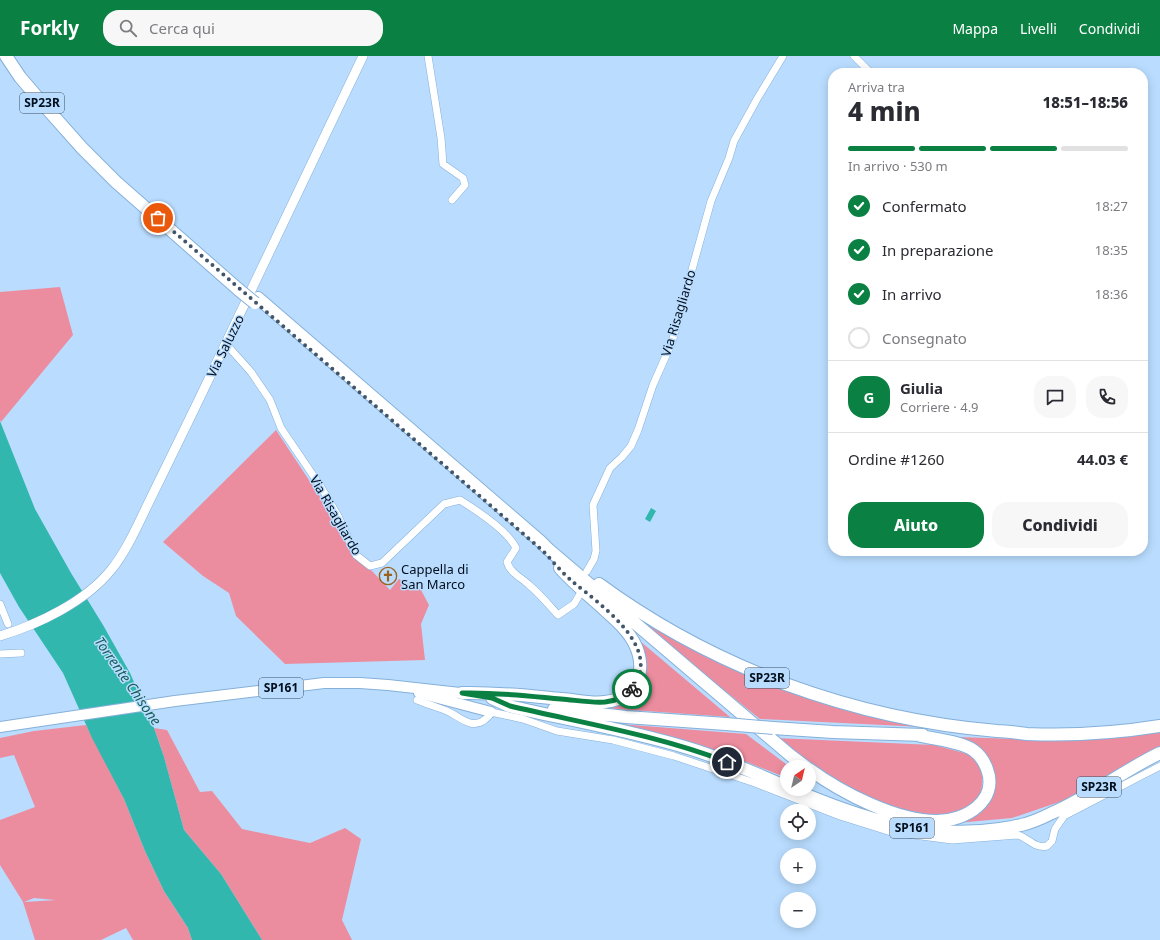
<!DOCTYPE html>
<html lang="it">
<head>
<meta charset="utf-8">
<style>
  body { margin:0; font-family:"Noto Sans",sans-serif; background:#f7f7f7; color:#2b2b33; height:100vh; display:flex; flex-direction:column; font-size:15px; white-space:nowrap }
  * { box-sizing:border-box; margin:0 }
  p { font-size:13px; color:#7c7c81 }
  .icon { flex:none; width:22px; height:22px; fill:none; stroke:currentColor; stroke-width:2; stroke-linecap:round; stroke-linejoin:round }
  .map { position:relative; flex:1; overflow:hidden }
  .side { position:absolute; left:828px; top:12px; width:320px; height:488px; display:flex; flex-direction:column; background:#fff; border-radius:16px; box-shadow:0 2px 10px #0003 }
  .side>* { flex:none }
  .needle { width:26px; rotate:35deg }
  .controls { position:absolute; left:780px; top:704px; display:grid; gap:8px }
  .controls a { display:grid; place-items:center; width:36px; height:36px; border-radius:50%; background:#fff; box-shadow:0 2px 10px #0003; font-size:20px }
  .pin { position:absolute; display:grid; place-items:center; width:34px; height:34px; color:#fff; margin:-17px; border:2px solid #fff; border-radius:50%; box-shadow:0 1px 4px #0007 }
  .courier { position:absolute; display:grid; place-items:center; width:40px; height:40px; margin:-20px; border:3px solid #0b8043; border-radius:50%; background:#fff; color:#222; box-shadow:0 1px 5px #0007 }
  .headline em { font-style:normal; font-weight:800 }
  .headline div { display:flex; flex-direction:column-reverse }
  .headline { display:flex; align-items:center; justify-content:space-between; height:68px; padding:0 20px }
  h1 { font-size:26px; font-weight:800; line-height:30px }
  .bar { display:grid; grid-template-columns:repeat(4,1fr); gap:6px 4px; align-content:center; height:48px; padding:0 20px }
  .bar i { height:5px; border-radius:3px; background:#e1e1e2 }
  .bar .selected { background:#0b8043 }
  .bar p { grid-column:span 4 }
  .line { display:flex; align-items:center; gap:10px; padding:0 20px; border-top:1px solid #e1e1e2 }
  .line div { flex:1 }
  .round { display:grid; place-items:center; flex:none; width:42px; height:42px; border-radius:16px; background:#f7f7f7 }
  ol { padding:0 20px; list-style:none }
  li { display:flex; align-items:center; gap:12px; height:44px }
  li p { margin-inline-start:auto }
  li .icon { padding:4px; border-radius:50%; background:#0b8043; color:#fff; stroke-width:4 }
  li:last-child { color:#7c7c81 }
  li i { width:22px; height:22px; border:2px solid #e1e1e2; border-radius:50% }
  .button { display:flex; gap:8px; margin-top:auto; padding:8px 20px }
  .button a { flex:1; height:46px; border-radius:16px; background:#0b8043; color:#fff; font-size:16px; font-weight:800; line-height:46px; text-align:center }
  .button a+a { background:#f7f7f7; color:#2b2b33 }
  header { display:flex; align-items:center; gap:24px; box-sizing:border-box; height:56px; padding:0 20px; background:#0b8043; color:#fff }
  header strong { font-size:19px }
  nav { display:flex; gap:22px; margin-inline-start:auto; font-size:14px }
  .search { width:280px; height:36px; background:#f7f7f7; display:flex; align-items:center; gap:10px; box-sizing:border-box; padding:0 14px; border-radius:16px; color:#7c7c81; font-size:15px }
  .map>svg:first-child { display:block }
  .green { fill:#ec8d9f; fill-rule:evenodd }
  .water { fill:#32b7ae }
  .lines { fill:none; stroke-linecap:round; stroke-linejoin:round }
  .street-casing { stroke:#85b0d9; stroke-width:8 }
  .secondary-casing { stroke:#85b0d9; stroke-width:10 }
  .primary-casing { stroke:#85b0d9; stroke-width:12 }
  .highway-casing { stroke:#85b0d9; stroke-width:14 }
  .street { stroke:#fff; stroke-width:7 }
  .secondary { stroke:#fff; stroke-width:9 }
  .primary { stroke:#fff; stroke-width:10 }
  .highway { stroke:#fff; stroke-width:12 }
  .highway-bridge-casing { stroke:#85b0d9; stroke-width:14; stroke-linecap:butt }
  .highway-bridge { stroke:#fff; stroke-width:12 }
  .done { stroke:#42566b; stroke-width:4; stroke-dasharray:0 7.2 }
  .route { stroke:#0b8043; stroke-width:5 }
  .labels { text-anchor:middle; stroke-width:3; stroke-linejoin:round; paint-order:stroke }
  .shield { fill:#baddff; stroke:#384c60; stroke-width:1 }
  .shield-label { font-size:12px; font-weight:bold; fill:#010e1c }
  .street-label { font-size:13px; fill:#010e1c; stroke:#baddff }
  .poi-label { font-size:13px; fill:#010e1c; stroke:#baddff; text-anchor:start }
  .water-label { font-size:14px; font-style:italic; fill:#165d58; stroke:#baddff }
</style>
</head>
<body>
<header>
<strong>Forkly</strong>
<div class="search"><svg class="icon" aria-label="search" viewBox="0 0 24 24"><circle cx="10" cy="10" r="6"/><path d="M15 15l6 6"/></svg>Cerca qui</div>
<nav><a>Mappa</a><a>Livelli</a><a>Condividi</a></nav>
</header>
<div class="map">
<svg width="1160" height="884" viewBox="0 0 1160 884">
  <rect width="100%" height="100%" fill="#baddff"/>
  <path class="green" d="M 60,231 L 73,279 L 1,366 L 0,364 L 0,236 Z
    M 276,374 L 330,456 L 351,497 L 372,515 L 390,534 L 399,523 L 421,534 L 429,549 L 421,568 L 425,604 L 285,608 L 236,560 L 229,537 L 203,520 L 163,486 Z
    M 621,549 L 740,616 L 837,651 L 943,672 L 760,663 L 695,611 Z
    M 634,580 L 730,661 L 589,651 L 613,649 L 637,637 L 646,617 L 643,598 Z
    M 607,667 L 746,678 L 790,711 L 787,711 L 787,722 L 744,705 L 683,687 Z
    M 86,669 L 124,743 L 145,795 L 164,835 L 188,872 L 192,884 L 133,884 L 126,872 L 101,884 L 35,884 L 23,846 L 0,809 L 0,764 L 35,751 L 14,699 L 0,702 L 0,682 L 34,675 ZM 34,842 L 55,844 L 56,844 L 24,846 Z
    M 154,672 L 167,674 L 200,736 L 212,735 L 242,773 L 310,787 L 345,772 L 361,783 L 342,864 L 352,884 L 262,884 L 221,818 L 184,774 L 164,701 Z
    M 1160,673 L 1160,694 L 1065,744 L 1012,762 L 957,767 L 980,757 L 993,736 L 994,715 L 981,695 L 957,681 L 1049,684 L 1121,681 Z
    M 776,682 L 934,689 L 972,699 L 983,716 L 981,739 L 964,754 L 943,761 L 883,750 L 825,720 Z"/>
  <path class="water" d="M 0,365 L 35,453 L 71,517 L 103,569 L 130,617 L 154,672 L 164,701 L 184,774 L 221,818 L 262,884 L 192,884 L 188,872 L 164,835 L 145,795 L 124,743 L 92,682 L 63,617 L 19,551 L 0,517 Z
    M 651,452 L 656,455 L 650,466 L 645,463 Z"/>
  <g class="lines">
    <defs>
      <path id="street" d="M 428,0 L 441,82 L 443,108 L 463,122 L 465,129 L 452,144
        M 854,0 L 871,17
        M 226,288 L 251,316 L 270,344 L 281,372 L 321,431 L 338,460 L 356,499 L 370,510 L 382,507 L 444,448 L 460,444 C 476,454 508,475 516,492 L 507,506 C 510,517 522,522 529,529 C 540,538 549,549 558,559 L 574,548 L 580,538
        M 587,515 L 594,503 L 596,495 L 593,449 L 610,412 L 622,401 L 631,390 L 638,374 L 653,329 L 672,286 L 711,145 L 729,102 L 734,85 L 757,43 L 783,0
        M 0,548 L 8,568
        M 0,598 L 21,597
        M 417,644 C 427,648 437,651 447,655 C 459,660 470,673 483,665 C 487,662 490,660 491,656 L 523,663 L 557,675 L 613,684 L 674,700 L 755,727 L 840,760 L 891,776 L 952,784 L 1018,779 C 1028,782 1035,793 1047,790 L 1052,785 L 1055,773 L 1064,760 L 1160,710"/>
      <path id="secondary" d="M 0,580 C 39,568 85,546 111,514 C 125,497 136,473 146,452 C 160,423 175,393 189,364 C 248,243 305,121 363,0"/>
      <path id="primary" d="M 419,637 L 491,656
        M 0,671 L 175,645 L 324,627 L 360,627 L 388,629 L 469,638"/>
      <path id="highway" d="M 6,0 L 20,21 L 50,56 L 82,92 L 116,126 L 239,234
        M 258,242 L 540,485 L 548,493 L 790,699 L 806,711
        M 599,528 C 715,613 854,663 997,675 C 1007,675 1017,677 1027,678 C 1071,680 1116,677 1160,670
        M 462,637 C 496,636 529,640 562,643 C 576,644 591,648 605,646 C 642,642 649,607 630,580 C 624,571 615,563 607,556 C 591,541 574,528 560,512
        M 492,642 L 509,650 C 569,664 629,674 688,692 C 722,702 754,717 787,731
        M 554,653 L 626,661 L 726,668
        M 773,672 L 833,676 L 923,679
        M 809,713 C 842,737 896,765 937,765 C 965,765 999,745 987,713 C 984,705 979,698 973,694 C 960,685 932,683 917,679
        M 792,733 C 860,762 925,784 1000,773 C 1007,772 1014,771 1021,769 C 1031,767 1042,762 1052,757 C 1089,741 1123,715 1160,697"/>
    </defs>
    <use href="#street" class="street-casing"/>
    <use href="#secondary" class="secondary-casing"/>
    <use href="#primary" class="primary-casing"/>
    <use href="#highway" class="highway-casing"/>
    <use href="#street" class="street"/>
    <use href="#secondary" class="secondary"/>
    <use href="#primary" class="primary"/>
    <use href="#highway" class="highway"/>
    <defs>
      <path id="highway-bridge" d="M 239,234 L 255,247
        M 726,668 L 773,672"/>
    </defs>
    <use href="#highway-bridge" class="highway-bridge-casing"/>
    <use href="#highway-bridge" class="highway-bridge"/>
  </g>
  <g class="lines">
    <path class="done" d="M 158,162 L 542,494 C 552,504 561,516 572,525 C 600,549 664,591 632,633"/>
    <path class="route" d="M 632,633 C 625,641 615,645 605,646 C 590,647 575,644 561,643 C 528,640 495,636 462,637 L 492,642 L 510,650 C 582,667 657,679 727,706"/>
  </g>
  <defs>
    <symbol id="church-ring" viewBox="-11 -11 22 22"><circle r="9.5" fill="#baddff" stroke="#9b641e" stroke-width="1.5"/><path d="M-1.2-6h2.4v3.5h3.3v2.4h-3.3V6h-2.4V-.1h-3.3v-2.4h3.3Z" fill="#9b641e"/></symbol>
  </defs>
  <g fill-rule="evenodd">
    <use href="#church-ring" x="378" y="510" width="20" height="20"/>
  </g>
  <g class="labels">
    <g class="shield">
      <rect x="20" y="37" width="44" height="20" rx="3"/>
      <rect x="745" y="612" width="44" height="20" rx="3"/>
      <rect x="259" y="622" width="44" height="20" rx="3"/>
      <rect x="1077" y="721" width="44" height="20" rx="3"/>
      <rect x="890" y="762" width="44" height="20" rx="3"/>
    </g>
    <g class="shield-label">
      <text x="42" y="51">SP23R</text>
      <text x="767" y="626">SP23R</text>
      <text x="281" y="636">SP161</text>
      <text x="1099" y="735">SP23R</text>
      <text x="912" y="776">SP161</text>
    </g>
    <g class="street-label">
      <text transform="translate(678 257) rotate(-73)" y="5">Via Risagliardo</text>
      <text transform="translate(225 290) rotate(-64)" y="5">Via Saluzzo</text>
      <text transform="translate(336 459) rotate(60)" y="5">Via Risagliardo</text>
    </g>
    <g class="poi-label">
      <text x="401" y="518">Cappella di<tspan x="401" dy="15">San Marco</tspan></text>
    </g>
    <g class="water-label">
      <text transform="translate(128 625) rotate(55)" y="5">Torrente Chisone</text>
    </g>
  </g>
</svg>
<div class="controls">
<a><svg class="needle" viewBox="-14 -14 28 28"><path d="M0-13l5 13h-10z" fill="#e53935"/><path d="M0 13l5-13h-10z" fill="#7c7c81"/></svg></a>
<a><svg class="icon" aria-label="locate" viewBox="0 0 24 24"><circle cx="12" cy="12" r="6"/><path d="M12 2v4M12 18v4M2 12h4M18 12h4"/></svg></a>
<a>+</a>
<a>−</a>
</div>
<div class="pin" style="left:158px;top:162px;background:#ea580c"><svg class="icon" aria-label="bag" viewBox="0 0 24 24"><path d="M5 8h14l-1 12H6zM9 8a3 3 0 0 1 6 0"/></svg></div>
<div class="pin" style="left:727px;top:706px;background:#1f2937"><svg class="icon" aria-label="home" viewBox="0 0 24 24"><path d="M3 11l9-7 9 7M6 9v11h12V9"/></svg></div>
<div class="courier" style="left:632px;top:633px"><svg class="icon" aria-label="bike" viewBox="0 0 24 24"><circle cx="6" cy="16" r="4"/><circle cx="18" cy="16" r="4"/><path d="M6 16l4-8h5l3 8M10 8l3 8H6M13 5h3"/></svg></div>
<section class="side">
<div class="headline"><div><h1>4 min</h1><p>Arriva tra</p></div><em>18:51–18:56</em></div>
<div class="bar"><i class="selected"></i><i class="selected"></i><i class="selected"></i><i></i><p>In arrivo · 530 m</p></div>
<ol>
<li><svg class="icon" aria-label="check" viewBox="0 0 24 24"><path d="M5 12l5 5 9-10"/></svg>Confermato<p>18:27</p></li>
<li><svg class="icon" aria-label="check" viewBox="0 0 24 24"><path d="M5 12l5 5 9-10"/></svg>In preparazione<p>18:35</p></li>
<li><svg class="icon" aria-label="check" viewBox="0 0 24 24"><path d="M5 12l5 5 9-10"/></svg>In arrivo<p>18:36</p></li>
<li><i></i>Consegnato</li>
</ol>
<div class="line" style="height:72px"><b class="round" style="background:#0b8043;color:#fff">G</b><div><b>Giulia</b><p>Corriere · 4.9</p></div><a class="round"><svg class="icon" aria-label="chat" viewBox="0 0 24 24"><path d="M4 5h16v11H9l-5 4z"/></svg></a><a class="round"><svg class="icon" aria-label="phone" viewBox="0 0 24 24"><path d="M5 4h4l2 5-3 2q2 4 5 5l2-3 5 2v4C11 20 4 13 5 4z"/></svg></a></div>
<div class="line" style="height:52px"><div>Ordine #1260</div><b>44.03 €</b></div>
<div class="button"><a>Aiuto</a><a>Condividi</a></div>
</section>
</div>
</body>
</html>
